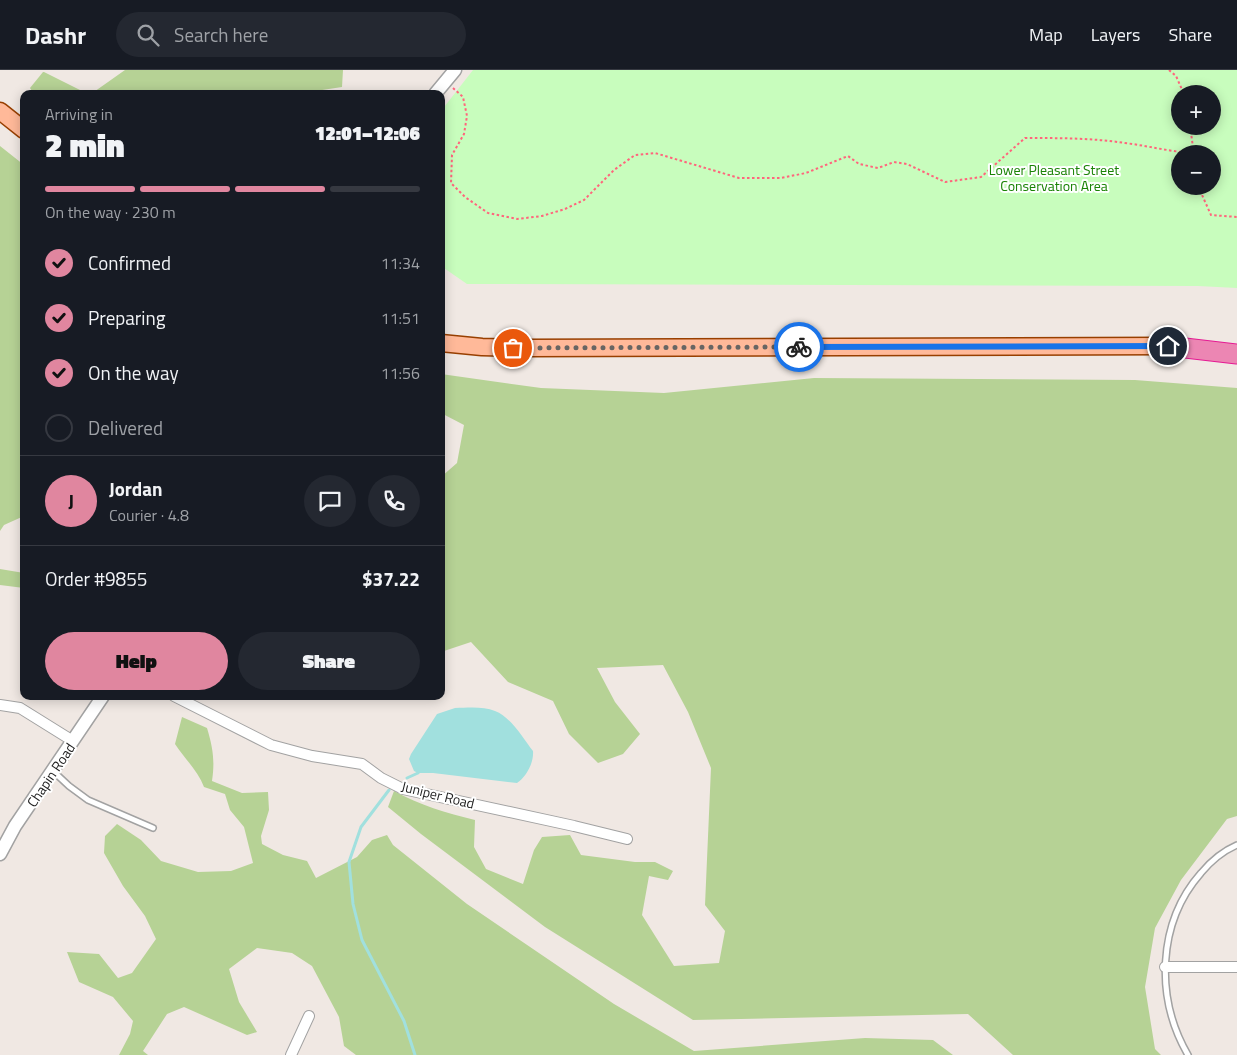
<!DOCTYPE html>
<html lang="en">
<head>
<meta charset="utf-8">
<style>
  body { margin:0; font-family:"Titillium Web",sans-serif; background:#242831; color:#f1f3f6; height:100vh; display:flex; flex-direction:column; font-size:19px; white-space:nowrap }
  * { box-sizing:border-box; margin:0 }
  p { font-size:16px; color:#9ea1a6 }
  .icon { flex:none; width:28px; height:28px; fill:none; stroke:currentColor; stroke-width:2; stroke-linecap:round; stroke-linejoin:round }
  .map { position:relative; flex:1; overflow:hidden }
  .sheet { position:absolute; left:20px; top:20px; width:425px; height:610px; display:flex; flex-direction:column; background:#171b24; border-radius:10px; box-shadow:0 2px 12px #0003 }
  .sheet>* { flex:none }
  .buttons { position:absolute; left:1171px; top:15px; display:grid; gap:10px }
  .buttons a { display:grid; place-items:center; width:50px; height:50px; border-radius:50%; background:#171b24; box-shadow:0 2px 12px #0003; font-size:25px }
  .pin { position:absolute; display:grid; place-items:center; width:42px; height:42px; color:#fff; margin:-21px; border:2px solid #fff; border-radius:50%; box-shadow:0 1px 5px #0007 }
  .courier { position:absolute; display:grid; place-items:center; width:50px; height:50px; margin:-25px; border:4px solid #1a73e8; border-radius:50%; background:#fff; color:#222; box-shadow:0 1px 6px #0007 }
  .head em { font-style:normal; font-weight:800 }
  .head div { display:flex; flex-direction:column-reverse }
  .head { display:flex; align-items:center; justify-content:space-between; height:85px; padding:0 25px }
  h1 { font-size:32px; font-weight:800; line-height:38px }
  .bar { display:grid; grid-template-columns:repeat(4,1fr); gap:8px 5px; align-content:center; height:60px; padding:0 25px }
  .bar i { height:6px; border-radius:4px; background:#363941 }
  .bar .active { background:#e0869f }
  .bar p { grid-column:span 4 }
  .line { display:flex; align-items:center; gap:12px; padding:0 25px; border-top:1px solid #363941 }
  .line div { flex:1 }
  .round { display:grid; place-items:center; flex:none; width:52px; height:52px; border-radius:26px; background:#242831 }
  ol { padding:0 25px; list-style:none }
  li { display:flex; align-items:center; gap:15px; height:55px }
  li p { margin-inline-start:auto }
  li .icon { padding:5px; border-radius:50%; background:#e0869f; color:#111; stroke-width:4 }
  li:last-child { color:#9ea1a6 }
  li i { width:28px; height:28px; border:2px solid #363941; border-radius:50% }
  .button { display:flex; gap:10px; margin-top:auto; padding:10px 25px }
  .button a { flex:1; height:58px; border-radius:30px; background:#e0869f; color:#111; font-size:20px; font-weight:800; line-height:58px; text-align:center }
  .button a+a { background:#242831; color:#f1f3f6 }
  header { display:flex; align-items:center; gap:30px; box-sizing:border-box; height:70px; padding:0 25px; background:#171b24; border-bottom:1px solid #363941 }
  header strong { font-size:24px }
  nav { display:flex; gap:28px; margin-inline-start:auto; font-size:18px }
  .search { width:350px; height:45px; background:#242831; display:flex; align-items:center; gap:12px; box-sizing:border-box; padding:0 18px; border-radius:28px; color:#9ea1a6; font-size:19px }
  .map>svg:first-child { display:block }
  .forest { fill:#b6d295 }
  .park { fill:#c8fdbd; fill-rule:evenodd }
  .water { fill:#a1e0de }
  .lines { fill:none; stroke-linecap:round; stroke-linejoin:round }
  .stream { stroke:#a1e0de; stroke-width:3 }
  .service-casing { stroke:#a2a2a2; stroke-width:8 }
  .minor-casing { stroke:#a2a2a2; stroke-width:12 }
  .tertiary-casing { stroke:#a2a2a2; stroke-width:15 }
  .primary-casing { stroke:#983f00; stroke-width:19 }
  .motorway-casing { stroke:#e51993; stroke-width:21 }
  .path { stroke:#ff657c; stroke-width:2; stroke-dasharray:2.5 2.5; stroke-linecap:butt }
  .service { stroke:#fff; stroke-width:5 }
  .minor { stroke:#fff; stroke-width:10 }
  .tertiary { stroke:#fff; stroke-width:12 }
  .primary { stroke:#ffb999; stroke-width:16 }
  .motorway { stroke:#ec86b3; stroke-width:19 }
  .done { stroke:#686563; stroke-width:5; stroke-dasharray:0 9 }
  .route { stroke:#1a73e8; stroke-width:6 }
  .labels { text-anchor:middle; stroke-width:4; stroke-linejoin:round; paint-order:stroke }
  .park-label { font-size:14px; fill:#1a8305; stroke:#fff }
  .street-label { font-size:14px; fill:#1e1e1e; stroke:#fff }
</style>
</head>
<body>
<header>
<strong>Dashr</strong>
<div class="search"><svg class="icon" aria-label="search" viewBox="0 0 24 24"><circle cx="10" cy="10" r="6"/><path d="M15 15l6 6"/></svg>Search here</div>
<nav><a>Map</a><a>Layers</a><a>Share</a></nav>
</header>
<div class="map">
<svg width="1237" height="985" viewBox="0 0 1237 985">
  <rect width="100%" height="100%" fill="#f0e8e3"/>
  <path class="forest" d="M 125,0 L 343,0 L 342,17 L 309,22 L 307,24 L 91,24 Z
    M 43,2 L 44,2 L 88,24 L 34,24 L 30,18 Z
    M 0,76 L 24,95 L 24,446 L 4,455 L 0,461 Z
    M 441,304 L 541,318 L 664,323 L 814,308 L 1135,310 L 1237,318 L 1237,746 L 1227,749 L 1181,810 L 1155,858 L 1145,917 L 1155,979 L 1161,985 L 1013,985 L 968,944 L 693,950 L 545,857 L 421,764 L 388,737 L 394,721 C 420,735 446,743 475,750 L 474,777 L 486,799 L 523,814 L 534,780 L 542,767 L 570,765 L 581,785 L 635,792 L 655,792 L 673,801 L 668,810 L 649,806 L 642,845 L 674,896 L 719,893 L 725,861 L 705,835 L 711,698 L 688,642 L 663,595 L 597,598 L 615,632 L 640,664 L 623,684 L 598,693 L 569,664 L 553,631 L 508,612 L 471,572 L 441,582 L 441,407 L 457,393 L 464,355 L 441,343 Z
    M 0,499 L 24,503 L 24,518 L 0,515 Z
    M 182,647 L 207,658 C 213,678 215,691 212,711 L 242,723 L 268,722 L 269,740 L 261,766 L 262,774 L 283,785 L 307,791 L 316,808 L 357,787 L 372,770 L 387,765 L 393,775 L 467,834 L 614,934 L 694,981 L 865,968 L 933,970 L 953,985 L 356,985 L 344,976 L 339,947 L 312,896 L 292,883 L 257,878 L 229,899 L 239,932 L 257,962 L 247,965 L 184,937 L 167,944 L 143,981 L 148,985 L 119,985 L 130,964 L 133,951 L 113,927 L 79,912 L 67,882 L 99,884 L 118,908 L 132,903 L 156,869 L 145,846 L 123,816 L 104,783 L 105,766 L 117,754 L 141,770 L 161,791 L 198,802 L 231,801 L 253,793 L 244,757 L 230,740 L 225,724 L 204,717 C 198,701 185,689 175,674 Z"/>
  <path class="park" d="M 473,0 L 1237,0 L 1237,218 L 1198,216 L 467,214 L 441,196 L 441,41 ZM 1180,24 L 1212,24 L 1212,56 L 1180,56 ZM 1180,84 L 1212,84 L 1212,116 L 1180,116 Z"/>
  <path class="water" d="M 455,638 C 467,638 483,636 495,641 C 511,647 523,668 533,681 C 534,693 526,707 517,713 L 433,703 L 418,703 L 414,701 L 409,689 L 411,684 L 437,644 Z"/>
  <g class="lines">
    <path class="stream" d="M 407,708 L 418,703
      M 389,720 L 361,757 L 349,792 L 353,834 L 362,870 L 404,951 L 415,985"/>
    <defs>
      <path id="service" d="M 54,702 L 69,716 L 88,730 L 153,758
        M 1188,985 C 1155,928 1157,853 1201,803 C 1211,791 1223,781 1237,775"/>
      <path id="minor" d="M 174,626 L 271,675 L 312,686 L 362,694 L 381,708 L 403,719 L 574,756 L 627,769
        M 0,635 L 20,638 L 73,671
        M 1165,897 L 1237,897
        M 291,985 L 309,946"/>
      <path id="tertiary" d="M 435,24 L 455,0
        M 0,784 L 15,756 L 103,626"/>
      <path id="primary" d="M 0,41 L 24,60
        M 441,273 L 482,277 L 525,278 L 1168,276"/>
      <path id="motorway" d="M 1168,276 L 1237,284"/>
    </defs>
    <use href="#service" class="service-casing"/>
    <use href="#minor" class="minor-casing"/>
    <use href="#tertiary" class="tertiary-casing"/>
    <use href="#primary" class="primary-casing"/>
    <use href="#motorway" class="motorway-casing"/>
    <path class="path" d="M 1169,0 L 1176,6 L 1184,24
      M 453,18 L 463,27 L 467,46 L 464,64 L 452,85 L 451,113 L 465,127 L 488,143 L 517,149 L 542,146 L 565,139 L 584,130 L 614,100 L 635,85 L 655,83 L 739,108 L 781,108 L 806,103 L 848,86 L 859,94 L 878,98 L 894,92 L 907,94 L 945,112 L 981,107 L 1025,68 C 1059,68 1092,68 1125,73 C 1149,76 1171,82 1194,83
      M 1190,56 L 1194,84
      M 1198,116 L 1211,145 L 1237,147"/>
    <use href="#service" class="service"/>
    <use href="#minor" class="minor"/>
    <use href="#tertiary" class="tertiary"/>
    <use href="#primary" class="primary"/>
    <use href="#motorway" class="motorway"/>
  </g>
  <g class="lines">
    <path class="done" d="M 513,278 L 799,277"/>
    <path class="route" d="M 799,277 L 1168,276"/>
  </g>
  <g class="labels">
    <g class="park-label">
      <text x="1054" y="105">Lower Pleasant Street<tspan x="1054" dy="16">Conservation Area</tspan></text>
    </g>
    <g class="street-label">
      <text transform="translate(51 705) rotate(-56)" y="5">Chapin Road</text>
      <text transform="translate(438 725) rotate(14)" y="5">Juniper Road</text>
    </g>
  </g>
</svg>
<div class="buttons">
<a>+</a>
<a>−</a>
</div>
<div class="pin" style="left:513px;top:278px;background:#ea580c"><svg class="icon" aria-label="bag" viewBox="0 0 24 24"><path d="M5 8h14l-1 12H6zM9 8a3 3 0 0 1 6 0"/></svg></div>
<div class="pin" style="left:1168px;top:276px;background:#1f2937"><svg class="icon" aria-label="home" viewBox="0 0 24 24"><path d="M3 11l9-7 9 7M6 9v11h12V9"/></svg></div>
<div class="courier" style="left:799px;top:277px"><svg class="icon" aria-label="bike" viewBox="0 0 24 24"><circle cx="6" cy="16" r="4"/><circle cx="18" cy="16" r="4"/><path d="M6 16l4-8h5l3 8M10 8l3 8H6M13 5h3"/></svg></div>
<section class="sheet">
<div class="head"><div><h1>2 min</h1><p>Arriving in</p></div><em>12:01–12:06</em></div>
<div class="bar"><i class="active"></i><i class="active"></i><i class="active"></i><i></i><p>On the way · 230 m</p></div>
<ol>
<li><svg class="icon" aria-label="check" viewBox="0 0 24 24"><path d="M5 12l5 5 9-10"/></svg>Confirmed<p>11:34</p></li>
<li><svg class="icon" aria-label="check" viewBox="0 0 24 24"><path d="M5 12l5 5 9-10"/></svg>Preparing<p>11:51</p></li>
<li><svg class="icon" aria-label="check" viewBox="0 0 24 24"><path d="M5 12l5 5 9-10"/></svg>On the way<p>11:56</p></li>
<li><i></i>Delivered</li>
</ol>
<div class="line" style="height:90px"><b class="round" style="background:#e0869f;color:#111">J</b><div><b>Jordan</b><p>Courier · 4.8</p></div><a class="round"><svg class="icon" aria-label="chat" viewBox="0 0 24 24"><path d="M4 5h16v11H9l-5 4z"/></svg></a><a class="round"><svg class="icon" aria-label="phone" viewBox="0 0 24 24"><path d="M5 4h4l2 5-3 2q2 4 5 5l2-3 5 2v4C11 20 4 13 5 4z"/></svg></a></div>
<div class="line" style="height:65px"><div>Order #9855</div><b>$37.22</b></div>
<div class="button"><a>Help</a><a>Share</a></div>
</section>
</div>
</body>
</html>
